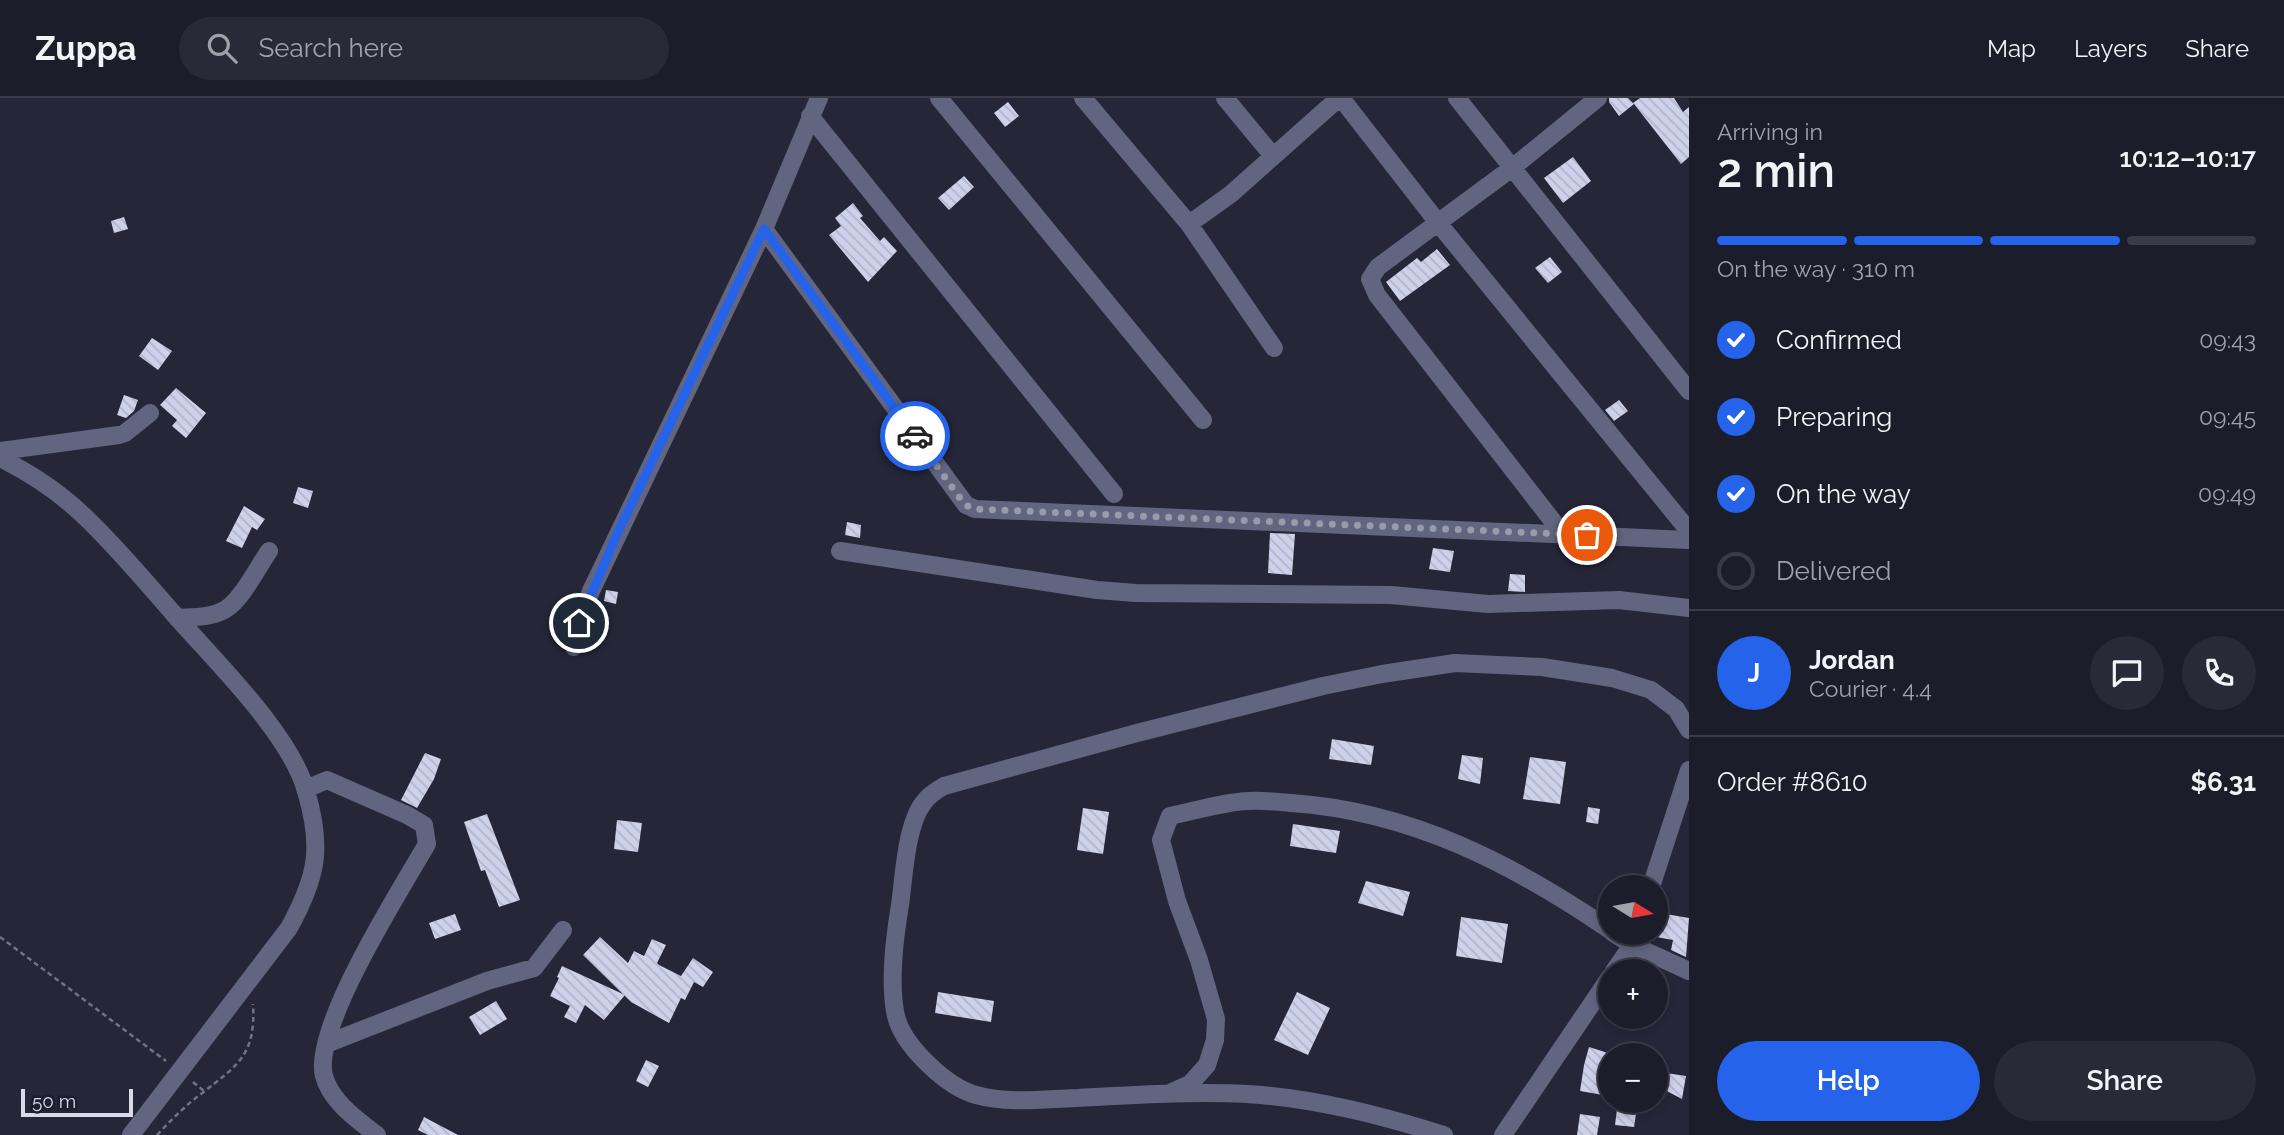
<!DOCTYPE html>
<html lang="en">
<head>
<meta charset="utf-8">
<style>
  body { margin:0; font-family:Raleway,sans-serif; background:#292a37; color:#f1f3f6; height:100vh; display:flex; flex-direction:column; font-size:26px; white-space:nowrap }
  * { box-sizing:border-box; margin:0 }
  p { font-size:23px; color:#a0a2a9 }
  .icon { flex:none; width:38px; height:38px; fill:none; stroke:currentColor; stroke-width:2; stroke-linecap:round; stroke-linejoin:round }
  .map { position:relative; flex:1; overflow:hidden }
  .details { display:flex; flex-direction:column; background:#1c1d2b; width:595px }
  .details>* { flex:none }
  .needle { width:46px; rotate:101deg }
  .buttons { position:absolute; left:1598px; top:777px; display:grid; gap:14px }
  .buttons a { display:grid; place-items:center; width:70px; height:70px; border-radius:50%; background:#1c1d2b; box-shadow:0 4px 10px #0003,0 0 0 2px #3a3b47; font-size:35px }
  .scale { position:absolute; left:21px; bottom:18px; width:112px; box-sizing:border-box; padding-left:7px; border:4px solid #d8dae7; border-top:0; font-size:19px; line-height:24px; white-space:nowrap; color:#d8dae7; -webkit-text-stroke:5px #1c1d2f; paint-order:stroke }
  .pin { position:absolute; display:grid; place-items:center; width:60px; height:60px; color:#fff; margin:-30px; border:4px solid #fff; border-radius:50%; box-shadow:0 2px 7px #0007 }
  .courier { position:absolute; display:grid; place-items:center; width:70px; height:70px; margin:-35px; border:5px solid #2563eb; border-radius:50%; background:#fff; color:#222; box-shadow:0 2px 9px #0007 }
  .head em { font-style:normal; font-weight:600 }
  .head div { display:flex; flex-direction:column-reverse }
  .head { display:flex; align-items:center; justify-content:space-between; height:119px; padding:0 28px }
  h1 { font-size:46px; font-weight:600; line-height:52px }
  .bar { display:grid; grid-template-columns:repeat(4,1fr); gap:10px 7px; align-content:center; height:84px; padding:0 28px }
  .bar i { height:9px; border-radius:5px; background:#3a3b47 }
  .bar .on { background:#2563eb }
  .bar p { grid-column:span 4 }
  .line { display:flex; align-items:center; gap:18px; padding:0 28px; border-top:2px solid #3a3b47 }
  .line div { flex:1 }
  .round { display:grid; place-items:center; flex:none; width:74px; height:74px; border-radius:37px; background:#292a37 }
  ol { padding:0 28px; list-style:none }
  li { display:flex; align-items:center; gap:21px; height:77px }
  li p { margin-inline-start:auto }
  li .icon { padding:7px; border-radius:50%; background:#2563eb; color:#fff; stroke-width:4 }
  li:last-child { color:#a0a2a9 }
  li i { width:38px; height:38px; border:4px solid #3a3b47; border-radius:50% }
  .action { display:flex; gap:14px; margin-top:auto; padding:14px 28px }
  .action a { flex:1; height:80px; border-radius:42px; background:#2563eb; color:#fff; font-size:28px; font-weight:600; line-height:80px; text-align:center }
  .action a+a { background:#292a37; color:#f1f3f6 }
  header { display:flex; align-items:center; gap:42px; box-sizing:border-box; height:98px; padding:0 35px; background:#1c1d2b; border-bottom:2px solid #3a3b47 }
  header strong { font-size:33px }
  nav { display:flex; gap:38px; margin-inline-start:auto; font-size:24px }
  .search { width:490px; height:63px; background:#292a37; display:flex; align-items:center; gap:18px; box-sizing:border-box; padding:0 24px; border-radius:38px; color:#a0a2a9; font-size:26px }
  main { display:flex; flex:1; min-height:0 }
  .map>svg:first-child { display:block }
  .building { fill:url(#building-back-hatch) }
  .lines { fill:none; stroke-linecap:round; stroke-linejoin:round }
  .path { stroke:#717383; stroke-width:2.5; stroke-dasharray:5 3.5; stroke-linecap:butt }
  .minor { stroke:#62657f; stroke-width:18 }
  .done { stroke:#999baa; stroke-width:7; stroke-dasharray:0 12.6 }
  .route { stroke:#2563eb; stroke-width:9 }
</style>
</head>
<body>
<header>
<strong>Zuppa</strong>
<div class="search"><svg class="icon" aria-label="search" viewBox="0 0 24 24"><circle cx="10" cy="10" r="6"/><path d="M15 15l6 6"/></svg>Search here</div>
<nav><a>Map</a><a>Layers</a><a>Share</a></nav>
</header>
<main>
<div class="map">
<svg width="1689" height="1037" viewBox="0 0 1689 1037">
  <defs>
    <pattern id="building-back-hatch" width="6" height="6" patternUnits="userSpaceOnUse" patternTransform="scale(1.75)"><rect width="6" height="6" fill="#ced1ea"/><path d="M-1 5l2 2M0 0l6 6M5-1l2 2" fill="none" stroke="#b2b4c9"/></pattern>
  </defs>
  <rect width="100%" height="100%" fill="#252739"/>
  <path class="building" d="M 1609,0 L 1628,0 L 1633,5 L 1640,0 L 1674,0 L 1683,14 L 1689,9 L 1689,59 L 1681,66 L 1634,6 L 1619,18 L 1609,4 Z
    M 1008,4 L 1019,18 L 1005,29 L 994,15 Z
    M 1573,59 L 1591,83 L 1563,105 L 1544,80 Z
    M 964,78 L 974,89 L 949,112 L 938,100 Z
    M 853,105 L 863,118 L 860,120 L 880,143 L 884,139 L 897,153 L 868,184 L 829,137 L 841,128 L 835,120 Z
    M 124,119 L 128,131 L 114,135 L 111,123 Z
    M 1437,151 L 1450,167 L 1400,203 L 1386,184 L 1417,160 L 1421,164 Z
    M 1550,159 L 1562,174 L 1548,185 L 1535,170 Z
    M 152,240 L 172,253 L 158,272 L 139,258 Z
    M 176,290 L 206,315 L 186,340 L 172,328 L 177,322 L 160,307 Z
    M 124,297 L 138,302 L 134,313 L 126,320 L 117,317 Z
    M 1619,302 L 1628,313 L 1614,323 L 1605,312 Z
    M 298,389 L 313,393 L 308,410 L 293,405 Z
    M 244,408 L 265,421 L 257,432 L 252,429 L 242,450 L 226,443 Z
    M 847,424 L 861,427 L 860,440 L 845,437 Z
    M 1270,435 L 1295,436 L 1292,477 L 1268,475 Z
    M 1433,450 L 1454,453 L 1450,474 L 1429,471 Z
    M 1510,476 L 1525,477 L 1525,494 L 1508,493 Z
    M 606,492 L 618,494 L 616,506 L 604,503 Z
    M 1332,641 L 1374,648 L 1371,667 L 1329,661 Z
    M 425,655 L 441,661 L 434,681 L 417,710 L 401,702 Z
    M 1462,657 L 1483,660 L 1480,686 L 1458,681 Z
    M 1530,659 L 1566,664 L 1560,706 L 1523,701 Z
    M 1588,709 L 1600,711 L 1598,726 L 1586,724 Z
    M 1083,710 L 1109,714 L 1103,756 L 1077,752 Z
    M 487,716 L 520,802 L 499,809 L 485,772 L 481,773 L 464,724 Z
    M 617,722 L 642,725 L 638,754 L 614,751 Z
    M 1293,726 L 1340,733 L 1336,755 L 1290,748 Z
    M 1366,783 L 1410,794 L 1403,818 L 1358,805 Z
    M 1660,815 L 1689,820 L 1686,859 L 1671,852 L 1673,842 L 1656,839 Z
    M 455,816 L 461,832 L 435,841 L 429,825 Z
    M 1461,819 L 1508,826 L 1502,865 L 1456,858 Z
    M 600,839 L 628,865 L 634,853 L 644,858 L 652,841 L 666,847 L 657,865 L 659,867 L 681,878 L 693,860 L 713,874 L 703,889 L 694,884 L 685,902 L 681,900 L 669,925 L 631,904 L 583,857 Z
    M 562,868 L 625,897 L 604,922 L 585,907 L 576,925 L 564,919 L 570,908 L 550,898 L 559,880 L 557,879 Z
    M 938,894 L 994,903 L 991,924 L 935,915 Z
    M 1297,894 L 1330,910 L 1308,957 L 1274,942 Z
    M 496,903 L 507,921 L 480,937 L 469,919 Z
    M 1589,949 L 1608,955 L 1598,980 L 1606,981 L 1603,997 L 1580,993 L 1584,967 Z
    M 646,962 L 659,968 L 648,989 L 636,983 Z
    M 1666,975 L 1686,978 L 1682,1001 L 1659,989 Z
    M 1618,1003 L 1638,1003 L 1634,1029 L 1615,1027 Z
    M 1580,1016 L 1600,1019 L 1597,1037 L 1577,1037 Z
    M 424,1019 L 458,1037 L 428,1037 L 418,1032 Z"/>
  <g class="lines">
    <path class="path" d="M 0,839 L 166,963
      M 193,984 L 204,993
      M 157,1037 C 171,1022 185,1008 201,996 C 238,967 256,957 253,906"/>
    <path class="minor" d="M 939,0 L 1203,322
      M 1083,0 L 1189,126 L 1274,250
      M 1225,0 L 1273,58
      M 1341,0 L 1439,126 L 1689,433
      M 1457,0 L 1689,293
      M 810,18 L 1114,396
      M 1189,126 L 1231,96 L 1339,0
      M 764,131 L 966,407 L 975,411 L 1689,442
      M 0,353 L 119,337 L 125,335 L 150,315
      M 0,360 C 30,375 59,394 83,417 C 115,447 144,482 173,515 C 213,561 290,635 306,693 C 323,750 317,779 289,830 L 131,1037
      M 1562,435 L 1377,197 L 1370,181 L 1378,169 L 1512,70 L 1598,0
      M 840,453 L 1097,492 L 1136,495 L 1391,497 L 1488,506 L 1619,502 L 1689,510
      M 177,520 C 193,519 212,520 226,511 C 242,501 258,469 269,453
      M 574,549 L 579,525 L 591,493 L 764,131 L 819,0
      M 306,691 L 327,682 L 407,717 L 424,727 L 427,746 C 401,791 312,930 324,978 C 331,1004 358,1022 377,1037
      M 1651,789 L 1689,672
      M 1613,835 L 1632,847 L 1689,873
      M 1614,873 L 1632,847 L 1636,835
      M 326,946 L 487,883 L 534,870 L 563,832
      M 1172,994 L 1190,986 L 1207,967 L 1215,942 L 1216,921 L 1199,862 L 1177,803 L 1161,742 L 1170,718 C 1195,713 1222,704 1248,703 C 1263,702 1277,704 1291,705 C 1411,713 1513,766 1610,832
      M 1444,1037 C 1380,1017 1314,1000 1247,996 C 1191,993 1133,997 1077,1000 C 1044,1001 1009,1006 976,997 C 947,989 903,948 896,918 C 889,887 895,837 900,807 C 904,779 906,726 924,704 C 929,697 937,692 944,688 L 1137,635 L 1323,588 L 1382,576 L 1455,565 L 1542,569 L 1612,580 L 1651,592 L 1676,611 L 1689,632
      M 1503,1037 L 1610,879"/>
  </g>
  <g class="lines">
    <path class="done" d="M 915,338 L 965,407 L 975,411 L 1587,437"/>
    <path class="route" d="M 579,525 L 618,434 L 764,131 L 915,338"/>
  </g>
</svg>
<div class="buttons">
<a><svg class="needle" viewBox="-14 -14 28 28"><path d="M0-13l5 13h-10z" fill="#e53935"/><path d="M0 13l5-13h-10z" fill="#a0a2a9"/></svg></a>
<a>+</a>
<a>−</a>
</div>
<div class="scale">50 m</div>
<div class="pin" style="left:1587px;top:437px;background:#ea580c"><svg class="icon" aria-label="bag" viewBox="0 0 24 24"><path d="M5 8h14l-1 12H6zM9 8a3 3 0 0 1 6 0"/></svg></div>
<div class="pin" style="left:579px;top:525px;background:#1f2937"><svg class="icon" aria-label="home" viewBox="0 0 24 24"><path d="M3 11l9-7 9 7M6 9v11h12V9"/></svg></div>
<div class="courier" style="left:915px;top:338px"><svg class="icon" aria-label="car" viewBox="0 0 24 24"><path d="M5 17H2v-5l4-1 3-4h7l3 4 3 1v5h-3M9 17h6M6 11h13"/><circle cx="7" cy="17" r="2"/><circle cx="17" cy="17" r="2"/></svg></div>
</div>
<section class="details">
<div class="head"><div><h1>2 min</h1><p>Arriving in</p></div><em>10:12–10:17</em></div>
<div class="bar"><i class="on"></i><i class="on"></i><i class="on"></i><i></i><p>On the way · 310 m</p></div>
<ol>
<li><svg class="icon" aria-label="check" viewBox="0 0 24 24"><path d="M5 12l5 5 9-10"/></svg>Confirmed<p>09:43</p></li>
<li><svg class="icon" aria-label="check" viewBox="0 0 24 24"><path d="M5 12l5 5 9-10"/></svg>Preparing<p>09:45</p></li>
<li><svg class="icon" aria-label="check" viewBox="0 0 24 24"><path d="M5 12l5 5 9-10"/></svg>On the way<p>09:49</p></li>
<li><i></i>Delivered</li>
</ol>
<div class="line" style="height:126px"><b class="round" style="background:#2563eb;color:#fff">J</b><div><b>Jordan</b><p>Courier · 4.4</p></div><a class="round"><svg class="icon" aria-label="chat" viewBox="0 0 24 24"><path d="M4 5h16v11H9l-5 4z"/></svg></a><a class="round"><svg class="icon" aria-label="phone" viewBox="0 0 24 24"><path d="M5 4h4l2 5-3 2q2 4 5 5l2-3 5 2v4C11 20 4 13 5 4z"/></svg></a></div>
<div class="line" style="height:91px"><div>Order #8610</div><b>$6.31</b></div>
<div class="action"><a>Help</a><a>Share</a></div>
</section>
</main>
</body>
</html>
